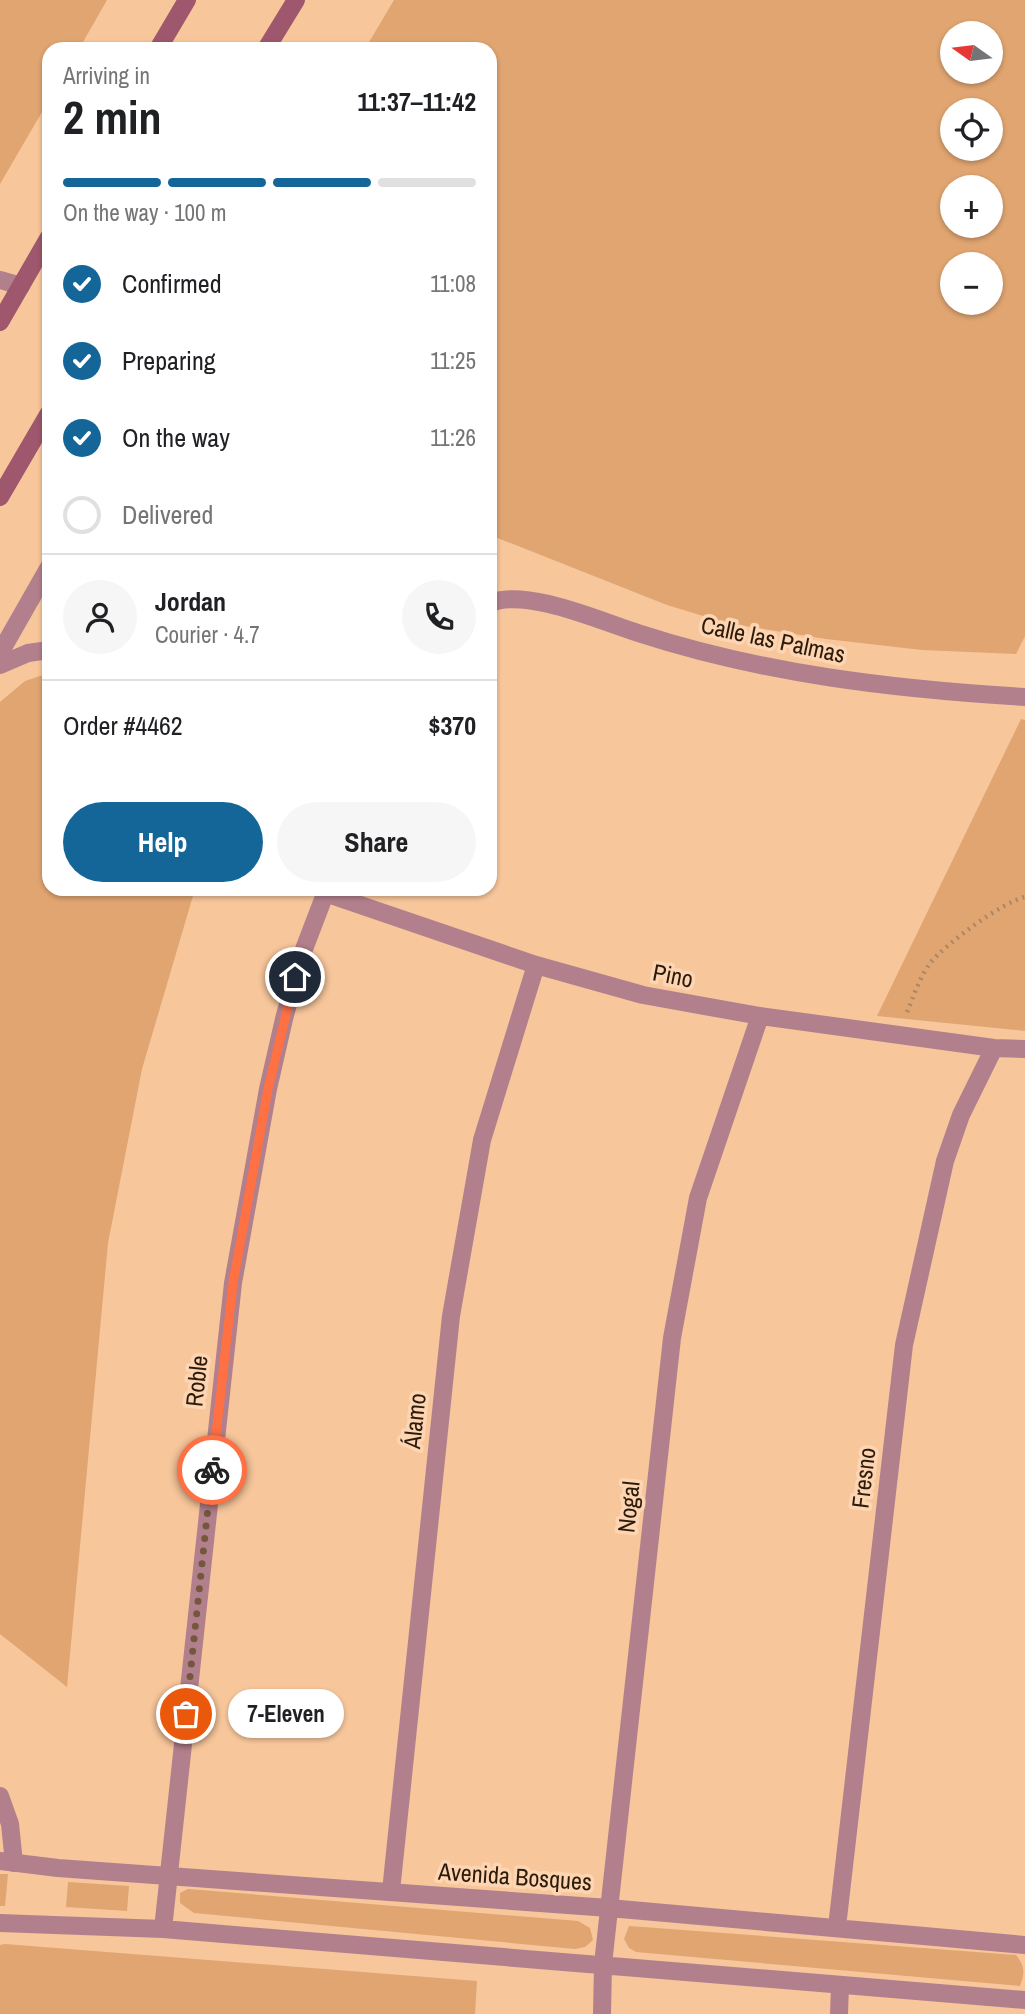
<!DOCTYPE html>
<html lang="en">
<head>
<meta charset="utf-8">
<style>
  body { margin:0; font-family:"Archivo Narrow",sans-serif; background:#f6f6f6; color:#202124; height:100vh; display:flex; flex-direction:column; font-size:26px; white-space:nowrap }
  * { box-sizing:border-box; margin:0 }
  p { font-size:23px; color:#757577 }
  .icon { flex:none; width:38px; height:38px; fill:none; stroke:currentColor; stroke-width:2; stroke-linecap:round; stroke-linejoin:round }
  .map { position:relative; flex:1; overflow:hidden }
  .panel { position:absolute; left:42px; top:42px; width:455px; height:854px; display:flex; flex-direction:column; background:#fff; border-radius:21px; box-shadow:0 2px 5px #0004 }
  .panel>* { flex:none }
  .needle { width:46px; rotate:284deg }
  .tools { position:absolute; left:940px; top:21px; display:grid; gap:14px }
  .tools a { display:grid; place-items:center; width:63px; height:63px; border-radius:50%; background:#fff; box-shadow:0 2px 5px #0004; font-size:35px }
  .pin { position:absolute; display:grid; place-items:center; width:60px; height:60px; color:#fff; margin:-30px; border:4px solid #fff; border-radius:50%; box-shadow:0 2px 7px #0007 }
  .courier { position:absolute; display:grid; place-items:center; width:70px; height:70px; margin:-35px; border:5px solid #ff7043; border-radius:50%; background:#fff; color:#222; box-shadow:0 2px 9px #0007 }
  .bubble { position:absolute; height:49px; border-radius:24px; background:#fff; box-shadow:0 2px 5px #0004; font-size:23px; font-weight:700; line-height:49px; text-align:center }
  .overview em { font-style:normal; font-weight:700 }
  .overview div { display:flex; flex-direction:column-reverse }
  .overview { display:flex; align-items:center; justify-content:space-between; height:119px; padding:0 21px }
  h1 { font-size:46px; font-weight:700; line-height:52px }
  .bar { display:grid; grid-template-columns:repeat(4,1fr); gap:10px 7px; align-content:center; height:84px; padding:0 21px }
  .bar i { height:9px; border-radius:5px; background:#e0e0e0 }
  .bar .on { background:#136697 }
  .bar p { grid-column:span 4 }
  .line { display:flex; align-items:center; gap:18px; padding:0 21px; border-top:2px solid #e0e0e0 }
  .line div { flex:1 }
  .round { display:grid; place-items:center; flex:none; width:74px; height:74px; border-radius:37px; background:#f6f6f6 }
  ol { padding:0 21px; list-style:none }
  li { display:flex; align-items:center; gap:21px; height:77px }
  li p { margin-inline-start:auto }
  li .icon { padding:7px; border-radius:50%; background:#136697; color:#fff; stroke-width:4 }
  li:last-child { color:#757577 }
  li i { width:38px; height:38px; border:4px solid #e0e0e0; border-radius:50% }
  .action { display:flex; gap:14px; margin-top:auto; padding:14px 21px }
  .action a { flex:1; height:80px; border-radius:42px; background:#136697; color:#fff; font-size:28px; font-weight:700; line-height:80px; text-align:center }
  .action a+a { background:#f6f6f6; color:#202124 }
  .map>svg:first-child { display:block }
  .green { fill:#e0a571; fill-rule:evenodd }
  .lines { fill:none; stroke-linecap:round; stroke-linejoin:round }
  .path { stroke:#ac8765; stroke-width:4.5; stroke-dasharray:2 5; stroke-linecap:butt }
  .lane { stroke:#b2808c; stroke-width:18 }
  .street { stroke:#b2808c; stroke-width:18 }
  .secondary { stroke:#9e576c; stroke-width:18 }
  .done { stroke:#74573d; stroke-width:7; stroke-dasharray:0 12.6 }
  .route { stroke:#ff7043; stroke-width:9 }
  .labels { text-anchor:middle; stroke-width:7; stroke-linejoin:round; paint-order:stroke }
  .street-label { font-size:24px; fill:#2d1b0a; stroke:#fdd5b3 }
</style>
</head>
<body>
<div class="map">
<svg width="1025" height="2014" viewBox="0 0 1025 2014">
  <rect width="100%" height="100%" fill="#f7c69b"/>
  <path class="green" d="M 0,0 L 107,0 L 79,49 L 49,49 L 49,100 L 0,184 Z
    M 394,0 L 1025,0 L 1025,636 L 1016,654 L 922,650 L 826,639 L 726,623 L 667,605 L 490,535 L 490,49 L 365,49 ZM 990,33 L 990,72 L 952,72 L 952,33 ZM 990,110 L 990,149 L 952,149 L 952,110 ZM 952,187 L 990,187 L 990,226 L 952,226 ZM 990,264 L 990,303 L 952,303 L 952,264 Z
    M 49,673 L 49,889 L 195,889 L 142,1069 L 108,1243 L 67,1687 L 0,1634 L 0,702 L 25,681 Z
    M 1021,719 L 1025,720 L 1025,1031 L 877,1016 Z
    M 0,1874 L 8,1874 L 5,1906 L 0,1906 Z
    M 68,1882 L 129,1886 L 127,1911 L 66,1907 Z
    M 188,1889 L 578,1921 L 590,1928 L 593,1940 L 585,1947 L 575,1949 L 194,1913 L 180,1903 L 180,1893 Z
    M 629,1926 L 1016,1955 C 1025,1966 1025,1973 1020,1986 L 636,1952 L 629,1948 L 624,1939 Z
    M 5,1944 L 477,1981 L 475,2014 L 0,2014 L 0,1945 Z"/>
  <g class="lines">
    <path class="path" d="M 907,1012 C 914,996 920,976 931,962 C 946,944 1002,902 1025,897"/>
    <path class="lane" d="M 0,280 L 21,286
      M 0,1796 L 10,1824 L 14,1863"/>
    <path class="street" d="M 490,603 C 527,588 600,621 638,633 C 764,674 893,689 1025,697
      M 0,653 L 49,567
      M 0,665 L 28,653 L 49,650
      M 325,893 L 536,965 L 643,995 L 760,1016 L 994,1048 L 1025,1049
      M 0,1861 L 58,1868 L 609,1908 L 1025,1945
      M 391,1891 L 451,1316 L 482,1140 L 536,965
      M 0,1923 L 163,1929 L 1025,2000
      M 837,1927 L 904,1345 L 945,1161 L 961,1115 L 994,1048
      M 163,1929 L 233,1283 L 268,1089 L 284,1019 L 301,957 L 327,889
      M 602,2014 L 603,1964 L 672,1338 L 698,1198 L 760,1016
      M 839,2014 L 840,1986"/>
    <path class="secondary" d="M 158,49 L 187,0
      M 266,49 L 296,0
      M 0,322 L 49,237
      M 0,497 L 49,413"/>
  </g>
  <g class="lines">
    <path class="done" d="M 186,1714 L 212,1470"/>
    <path class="route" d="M 212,1470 L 233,1283 L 268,1089 L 295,977"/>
  </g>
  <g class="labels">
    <g class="street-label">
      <text transform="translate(773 640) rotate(12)" y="8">Calle las Palmas</text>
      <text transform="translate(673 976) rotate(11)" y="8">Pino</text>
      <text transform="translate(197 1381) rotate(-84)" y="8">Roble</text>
      <text transform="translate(415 1421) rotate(-84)" y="8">Álamo</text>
      <text transform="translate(864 1478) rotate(-83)" y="8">Fresno</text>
      <text transform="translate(629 1507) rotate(-84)" y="8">Nogal</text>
      <text transform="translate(515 1877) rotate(4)" y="8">Avenida Bosques</text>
    </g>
  </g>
</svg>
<div class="tools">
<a><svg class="needle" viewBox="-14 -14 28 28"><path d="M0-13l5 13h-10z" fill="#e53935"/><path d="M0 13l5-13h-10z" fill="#757577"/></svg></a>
<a><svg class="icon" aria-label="locate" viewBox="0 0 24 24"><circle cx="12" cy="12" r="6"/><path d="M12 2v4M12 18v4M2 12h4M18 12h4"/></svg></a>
<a>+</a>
<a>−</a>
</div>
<div class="pin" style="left:186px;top:1714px;background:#ea580c"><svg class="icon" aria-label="bag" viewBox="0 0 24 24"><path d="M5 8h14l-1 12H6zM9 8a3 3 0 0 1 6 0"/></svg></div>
<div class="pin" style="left:295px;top:977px;background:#1f2937"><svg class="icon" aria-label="home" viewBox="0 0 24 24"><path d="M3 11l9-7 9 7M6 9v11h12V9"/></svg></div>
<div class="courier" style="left:212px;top:1470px"><svg class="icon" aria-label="bike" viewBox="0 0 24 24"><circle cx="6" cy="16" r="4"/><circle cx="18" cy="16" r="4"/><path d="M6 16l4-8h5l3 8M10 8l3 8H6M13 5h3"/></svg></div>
<div class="bubble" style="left:228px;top:1689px;width:116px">7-Eleven</div>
<section class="panel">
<div class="overview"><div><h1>2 min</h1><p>Arriving in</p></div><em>11:37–11:42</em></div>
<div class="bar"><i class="on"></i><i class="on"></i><i class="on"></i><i></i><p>On the way · 100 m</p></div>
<ol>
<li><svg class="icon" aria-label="check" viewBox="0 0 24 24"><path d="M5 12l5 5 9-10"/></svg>Confirmed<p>11:08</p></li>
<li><svg class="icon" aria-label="check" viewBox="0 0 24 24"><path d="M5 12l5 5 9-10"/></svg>Preparing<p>11:25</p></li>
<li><svg class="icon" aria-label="check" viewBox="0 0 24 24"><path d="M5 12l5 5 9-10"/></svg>On the way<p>11:26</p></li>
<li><i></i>Delivered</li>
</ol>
<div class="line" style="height:126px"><a class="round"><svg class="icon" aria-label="person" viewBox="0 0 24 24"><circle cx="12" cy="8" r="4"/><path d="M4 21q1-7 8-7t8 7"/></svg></a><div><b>Jordan</b><p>Courier · 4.7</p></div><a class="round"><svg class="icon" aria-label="phone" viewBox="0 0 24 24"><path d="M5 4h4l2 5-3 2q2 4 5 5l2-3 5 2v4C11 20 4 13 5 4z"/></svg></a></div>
<div class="line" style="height:91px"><div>Order #4462</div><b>$370</b></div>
<div class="action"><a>Help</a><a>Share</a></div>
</section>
</div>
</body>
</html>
